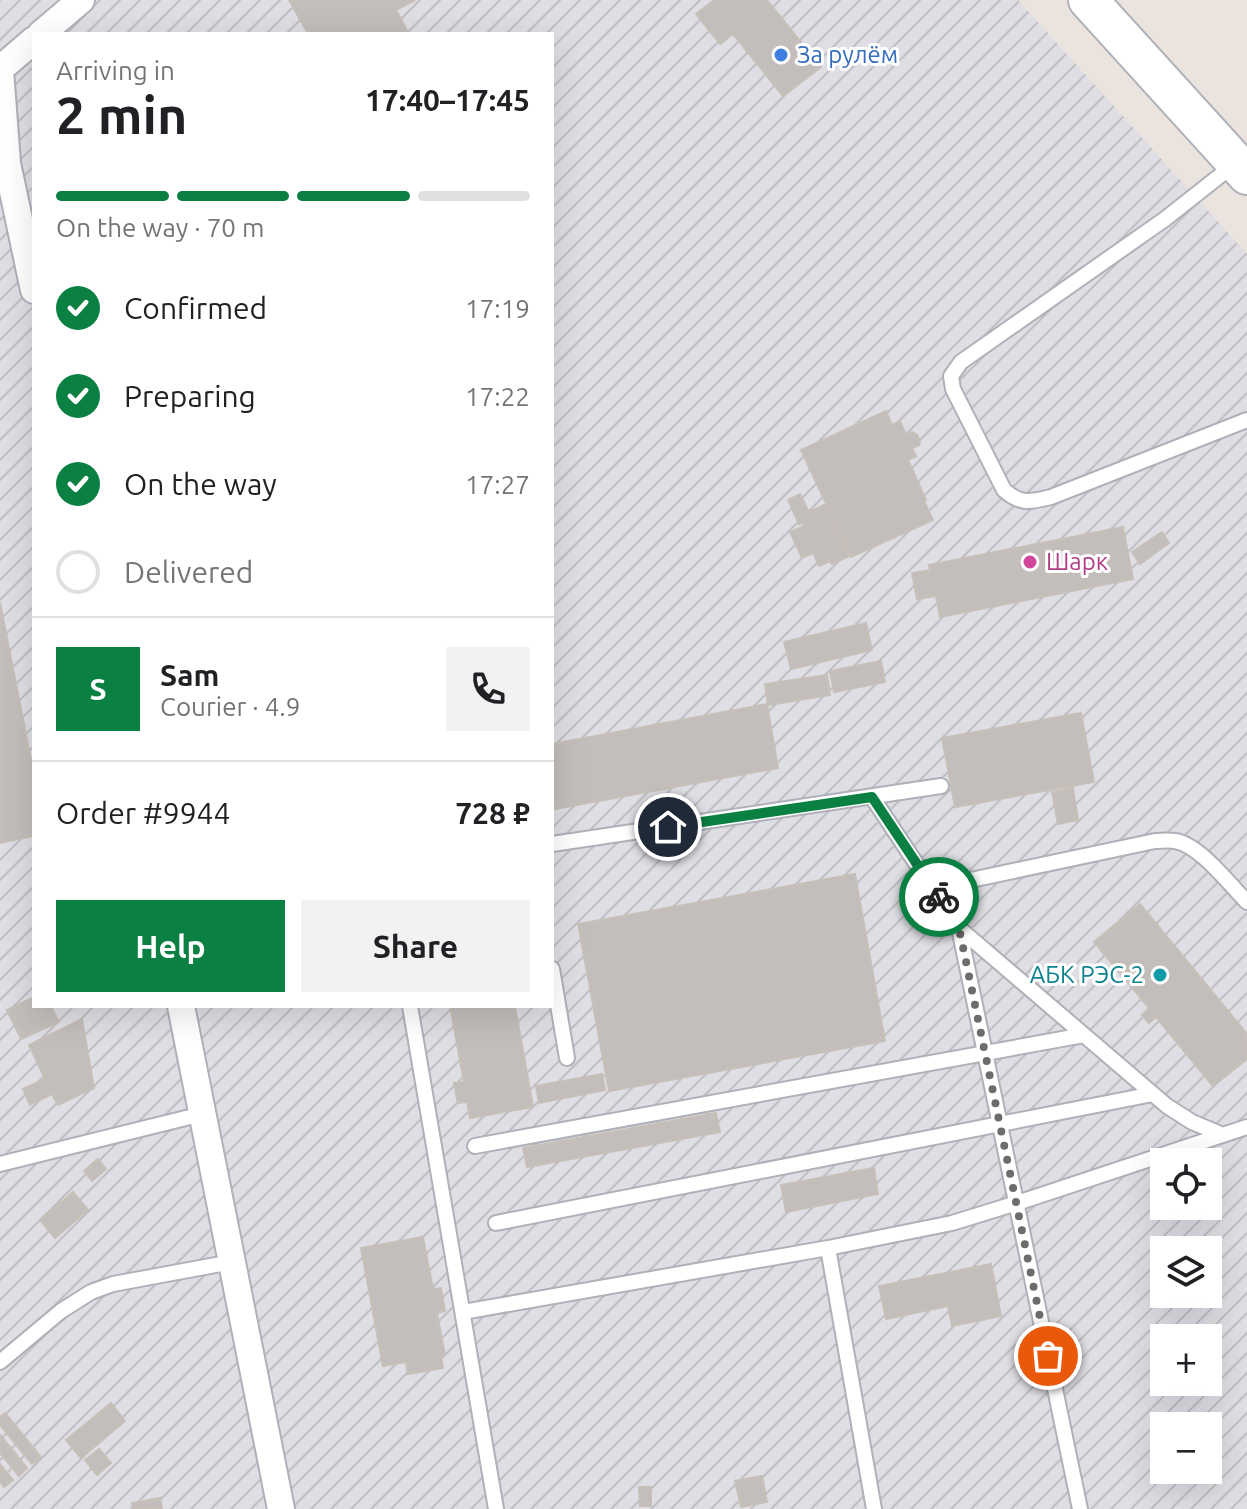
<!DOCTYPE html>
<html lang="en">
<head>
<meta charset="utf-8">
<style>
  body { margin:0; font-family:Ubuntu,sans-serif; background:#f2f2f2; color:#202124; height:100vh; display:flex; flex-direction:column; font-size:30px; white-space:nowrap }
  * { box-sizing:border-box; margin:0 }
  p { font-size:26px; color:#757577 }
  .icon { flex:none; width:44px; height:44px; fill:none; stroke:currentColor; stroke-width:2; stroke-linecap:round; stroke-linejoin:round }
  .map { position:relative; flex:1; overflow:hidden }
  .panel { position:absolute; left:32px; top:32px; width:522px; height:976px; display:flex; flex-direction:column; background:#fff; border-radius:0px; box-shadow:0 8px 32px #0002 }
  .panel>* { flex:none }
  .tools { position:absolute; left:1150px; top:1148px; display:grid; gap:16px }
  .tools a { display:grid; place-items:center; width:72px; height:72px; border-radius:0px; background:#fff; box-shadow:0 8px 32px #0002; font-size:40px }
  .pin { position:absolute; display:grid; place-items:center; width:68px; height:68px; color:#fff; margin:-34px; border:4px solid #fff; border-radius:50%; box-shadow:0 2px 8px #0007 }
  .courier { position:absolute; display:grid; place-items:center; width:80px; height:80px; margin:-40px; border:6px solid #0b8043; border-radius:50%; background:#fff; color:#222; box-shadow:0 2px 10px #0007 }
  .head em { font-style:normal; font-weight:600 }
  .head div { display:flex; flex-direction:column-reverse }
  .head { display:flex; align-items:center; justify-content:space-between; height:136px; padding:0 24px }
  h1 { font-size:52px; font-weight:600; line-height:60px }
  .bar { display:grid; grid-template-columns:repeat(4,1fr); gap:12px 8px; align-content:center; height:96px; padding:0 24px }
  .bar i { height:10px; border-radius:6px; background:#e0e0e0 }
  .bar .on { background:#0b8043 }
  .bar p { grid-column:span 4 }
  .line { display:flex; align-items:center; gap:20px; padding:0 24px; border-top:2px solid #e0e0e0 }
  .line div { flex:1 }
  .round { display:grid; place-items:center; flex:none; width:84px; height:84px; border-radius:0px; background:#f2f2f2 }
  ol { padding:0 24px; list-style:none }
  li { display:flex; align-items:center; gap:24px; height:88px }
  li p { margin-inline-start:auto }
  li .icon { padding:8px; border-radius:50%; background:#0b8043; color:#fff; stroke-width:4 }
  li:last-child { color:#757577 }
  li i { width:44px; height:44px; border:4px solid #e0e0e0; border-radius:50% }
  .action { display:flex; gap:16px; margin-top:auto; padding:16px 24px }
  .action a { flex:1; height:92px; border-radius:0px; background:#0b8043; color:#fff; font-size:32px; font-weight:600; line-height:92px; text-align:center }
  .action a+a { background:#f2f2f2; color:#202124 }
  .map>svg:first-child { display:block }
  .industrial { fill:url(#industrial-furrows); fill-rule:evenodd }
  .building { fill:#c3bebb; stroke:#c6c0b8; stroke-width:2 }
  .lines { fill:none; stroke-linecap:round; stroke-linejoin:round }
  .service-casing { stroke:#afb1b9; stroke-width:18 }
  .minor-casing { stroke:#afb1b9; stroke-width:30 }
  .secondary-casing { stroke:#afb1b9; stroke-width:42 }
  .service { stroke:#fff; stroke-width:14 }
  .minor { stroke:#fff; stroke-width:26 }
  .secondary { stroke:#fff; stroke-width:38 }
  .done { stroke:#6e6c6a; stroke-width:8; stroke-dasharray:0 14.4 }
  .route { stroke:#0b8043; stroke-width:10 }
  .shop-dot { fill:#3f7fe0; stroke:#fff; stroke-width:3 }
  .hotel-dot { fill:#d1479c; stroke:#fff; stroke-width:3 }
  .culture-dot { fill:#0f9aa8; stroke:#fff; stroke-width:3 }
  .labels { text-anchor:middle; stroke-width:6; stroke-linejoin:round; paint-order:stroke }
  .shop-label { font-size:24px; fill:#366cbe; stroke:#fff; text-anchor:start }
  .hotel-label { font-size:24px; fill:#b23c85; stroke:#fff; text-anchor:start }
  .culture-label { font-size:24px; fill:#0d838f; stroke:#fff; text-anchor:end }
</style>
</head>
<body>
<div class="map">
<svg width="1247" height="1509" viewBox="0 0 1247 1509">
  <defs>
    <pattern id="industrial-furrows" width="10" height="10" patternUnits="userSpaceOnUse" patternTransform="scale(2)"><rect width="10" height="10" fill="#dfdee4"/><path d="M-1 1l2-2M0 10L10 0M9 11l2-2" fill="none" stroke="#c0bfc4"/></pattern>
  </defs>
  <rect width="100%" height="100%" fill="#ebe4de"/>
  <path class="industrial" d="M 0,0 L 1018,0 L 1247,254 L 1247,1509 L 0,1509 ZM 34,34 L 552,34 L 552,1006 L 34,1006 ZM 1164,1162 L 1208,1162 L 1208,1206 L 1164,1206 ZM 1164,1250 L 1208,1250 L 1208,1294 L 1164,1294 ZM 1164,1338 L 1208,1338 L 1208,1382 L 1164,1382 ZM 1164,1426 L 1208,1426 L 1208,1470 L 1164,1470 Z"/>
  <path class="building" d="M 289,0 L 415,0 L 396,10 L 409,34 L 308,34 Z
    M 714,0 L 767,0 L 821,67 L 783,96 L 733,34 L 720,44 L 696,14 Z
    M 886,411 L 892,425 L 900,421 L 906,435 L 912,432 L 917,435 L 920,441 L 919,445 L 912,448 L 916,456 L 908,460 L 926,500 L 924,501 L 933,520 L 851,557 L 801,450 Z
    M 800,494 L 809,512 L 826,504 L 849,556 L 832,564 L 830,561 L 819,566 L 813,553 L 802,558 L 790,532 L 804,526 L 802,523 L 799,524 L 788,500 Z
    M 1123,527 L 1133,579 L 940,617 L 936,596 L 917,599 L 912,573 L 930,570 L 929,565 Z
    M 1162,532 L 1169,543 L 1140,564 L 1132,552 Z
    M 0,603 L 34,775 L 34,836 L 0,843 Z
    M 866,623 L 872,650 L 791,669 L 784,642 Z
    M 881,661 L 885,682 L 834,692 L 830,671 Z
    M 827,675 L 830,695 L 768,705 L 765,684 Z
    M 767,704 L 778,768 L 555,809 L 552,794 L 552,744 Z
    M 1081,713 L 1094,782 L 955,807 L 942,738 Z
    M 1073,788 L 1078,820 L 1058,824 L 1052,792 Z
    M 855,874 L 885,1041 L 609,1091 L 578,924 Z
    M 1140,904 L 1247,1034 L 1247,1059 L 1213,1086 L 1156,1017 L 1149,1023 L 1142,1015 L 1149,1008 L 1094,942 Z
    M 34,997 L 34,1006 L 51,1006 L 59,1022 L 21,1039 L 7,1010 Z
    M 450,1006 L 515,1006 L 533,1107 L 470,1118 L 467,1102 L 458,1103 L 454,1083 L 464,1082 Z
    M 82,1019 L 94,1088 L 58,1105 L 52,1094 L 30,1105 L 23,1089 L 45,1079 L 29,1045 Z
    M 602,1074 L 605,1090 L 539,1103 L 536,1086 Z
    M 716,1113 L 720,1132 L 527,1167 L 523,1148 Z
    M 98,1159 L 106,1169 L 92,1181 L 84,1171 Z
    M 874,1168 L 878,1194 L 786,1212 L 781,1185 Z
    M 73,1192 L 88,1210 L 55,1238 L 40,1220 Z
    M 423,1237 L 433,1289 L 441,1288 L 445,1311 L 437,1313 L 445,1355 L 441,1356 L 443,1368 L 408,1374 L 406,1362 L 383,1366 L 361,1248 Z
    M 991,1264 L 1001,1316 L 952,1326 L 948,1306 L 886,1319 L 879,1286 Z
    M 111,1403 L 125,1421 L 81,1458 L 66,1440 Z
    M 5,1413 L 41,1457 L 32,1464 L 0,1425 L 0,1417 Z
    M 0,1435 L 27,1468 L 19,1476 L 0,1453 Z
    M 99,1449 L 111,1463 L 97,1475 L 85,1460 Z
    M 0,1464 L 13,1480 L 4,1487 L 0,1482 Z
    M 762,1476 L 767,1502 L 741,1507 L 735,1481 Z
    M 639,1487 L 651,1487 L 651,1506 L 640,1506 Z
    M 160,1498 L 162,1509 L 133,1509 L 132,1503 Z"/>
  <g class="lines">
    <defs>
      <path id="service" d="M 1236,163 L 1165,219 L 961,362 L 951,376 L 953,389 L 1004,490 C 1021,505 1030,502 1051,497 L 1247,420
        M 872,797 L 959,928 L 1080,1509
        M 552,844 L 941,786
        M 933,888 L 1155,841 C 1161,841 1169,840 1175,841 C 1200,845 1229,884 1247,902
        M 960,929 L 1167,1106 L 1192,1122 L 1223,1135
        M 552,969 L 567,1058
        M 410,1006 L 496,1509
        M 475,1146 L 1084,1035
        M 0,1164 L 202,1114
        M 496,1223 L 1153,1094
        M 828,1248 L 874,1509
        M 463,1312 L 828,1248 L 952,1223 L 1017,1203 L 1247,1127
        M 0,1362 L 61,1311 L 91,1292 L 113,1284 L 232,1262"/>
      <path id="minor" d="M 41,34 L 81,0
        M 0,69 L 34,40
        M 0,70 L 7,163 L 34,290
        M 181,1006 L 281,1509"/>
      <path id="secondary" d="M 1088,0 L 1247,175"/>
    </defs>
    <use href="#service" class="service-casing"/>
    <use href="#minor" class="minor-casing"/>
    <use href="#secondary" class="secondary-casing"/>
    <use href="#service" class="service"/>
    <use href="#minor" class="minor"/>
    <use href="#secondary" class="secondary"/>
  </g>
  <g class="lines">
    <path class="done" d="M 939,897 L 959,928 L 1048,1356"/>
    <path class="route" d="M 668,827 L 872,797 L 939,897"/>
  </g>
  <circle class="shop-dot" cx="781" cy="55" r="8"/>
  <circle class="hotel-dot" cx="1030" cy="562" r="8"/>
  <circle class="culture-dot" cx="1160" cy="975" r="8"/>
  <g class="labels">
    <g class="shop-label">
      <text x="797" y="63">За рулём</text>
    </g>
    <g class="hotel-label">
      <text x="1046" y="570">Шарк</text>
    </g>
    <g class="culture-label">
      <text x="1144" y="983">АБК РЭС-2</text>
    </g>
  </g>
</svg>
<div class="tools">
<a><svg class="icon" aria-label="locate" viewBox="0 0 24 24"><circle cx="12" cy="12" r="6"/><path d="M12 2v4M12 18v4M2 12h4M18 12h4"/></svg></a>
<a><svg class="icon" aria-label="layers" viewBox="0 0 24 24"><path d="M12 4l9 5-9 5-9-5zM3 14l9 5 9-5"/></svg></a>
<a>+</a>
<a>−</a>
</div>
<div class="pin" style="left:1048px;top:1356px;background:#ea580c"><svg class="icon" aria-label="bag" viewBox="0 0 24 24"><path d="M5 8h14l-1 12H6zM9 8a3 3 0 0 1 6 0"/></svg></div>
<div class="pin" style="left:668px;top:827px;background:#1f2937"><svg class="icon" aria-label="home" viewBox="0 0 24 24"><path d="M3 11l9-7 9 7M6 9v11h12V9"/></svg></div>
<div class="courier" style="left:939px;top:897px"><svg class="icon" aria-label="bike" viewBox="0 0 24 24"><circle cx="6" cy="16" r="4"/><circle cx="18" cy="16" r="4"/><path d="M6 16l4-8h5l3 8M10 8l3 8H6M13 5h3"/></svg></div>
<section class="panel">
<div class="head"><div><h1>2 min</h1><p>Arriving in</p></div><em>17:40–17:45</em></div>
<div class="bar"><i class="on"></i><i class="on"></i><i class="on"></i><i></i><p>On the way · 70 m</p></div>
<ol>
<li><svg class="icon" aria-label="check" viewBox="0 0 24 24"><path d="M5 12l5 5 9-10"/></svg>Confirmed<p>17:19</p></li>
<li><svg class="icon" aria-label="check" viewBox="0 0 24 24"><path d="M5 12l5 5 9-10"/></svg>Preparing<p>17:22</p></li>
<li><svg class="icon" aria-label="check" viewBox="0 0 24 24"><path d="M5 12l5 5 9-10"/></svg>On the way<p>17:27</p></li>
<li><i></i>Delivered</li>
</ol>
<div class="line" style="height:144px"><b class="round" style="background:#0b8043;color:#fff">S</b><div><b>Sam</b><p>Courier · 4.9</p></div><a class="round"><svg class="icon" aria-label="phone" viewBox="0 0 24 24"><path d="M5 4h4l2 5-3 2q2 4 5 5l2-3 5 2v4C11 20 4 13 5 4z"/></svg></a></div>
<div class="line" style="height:104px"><div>Order #9944</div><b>728 ₽</b></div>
<div class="action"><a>Help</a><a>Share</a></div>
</section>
</div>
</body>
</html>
